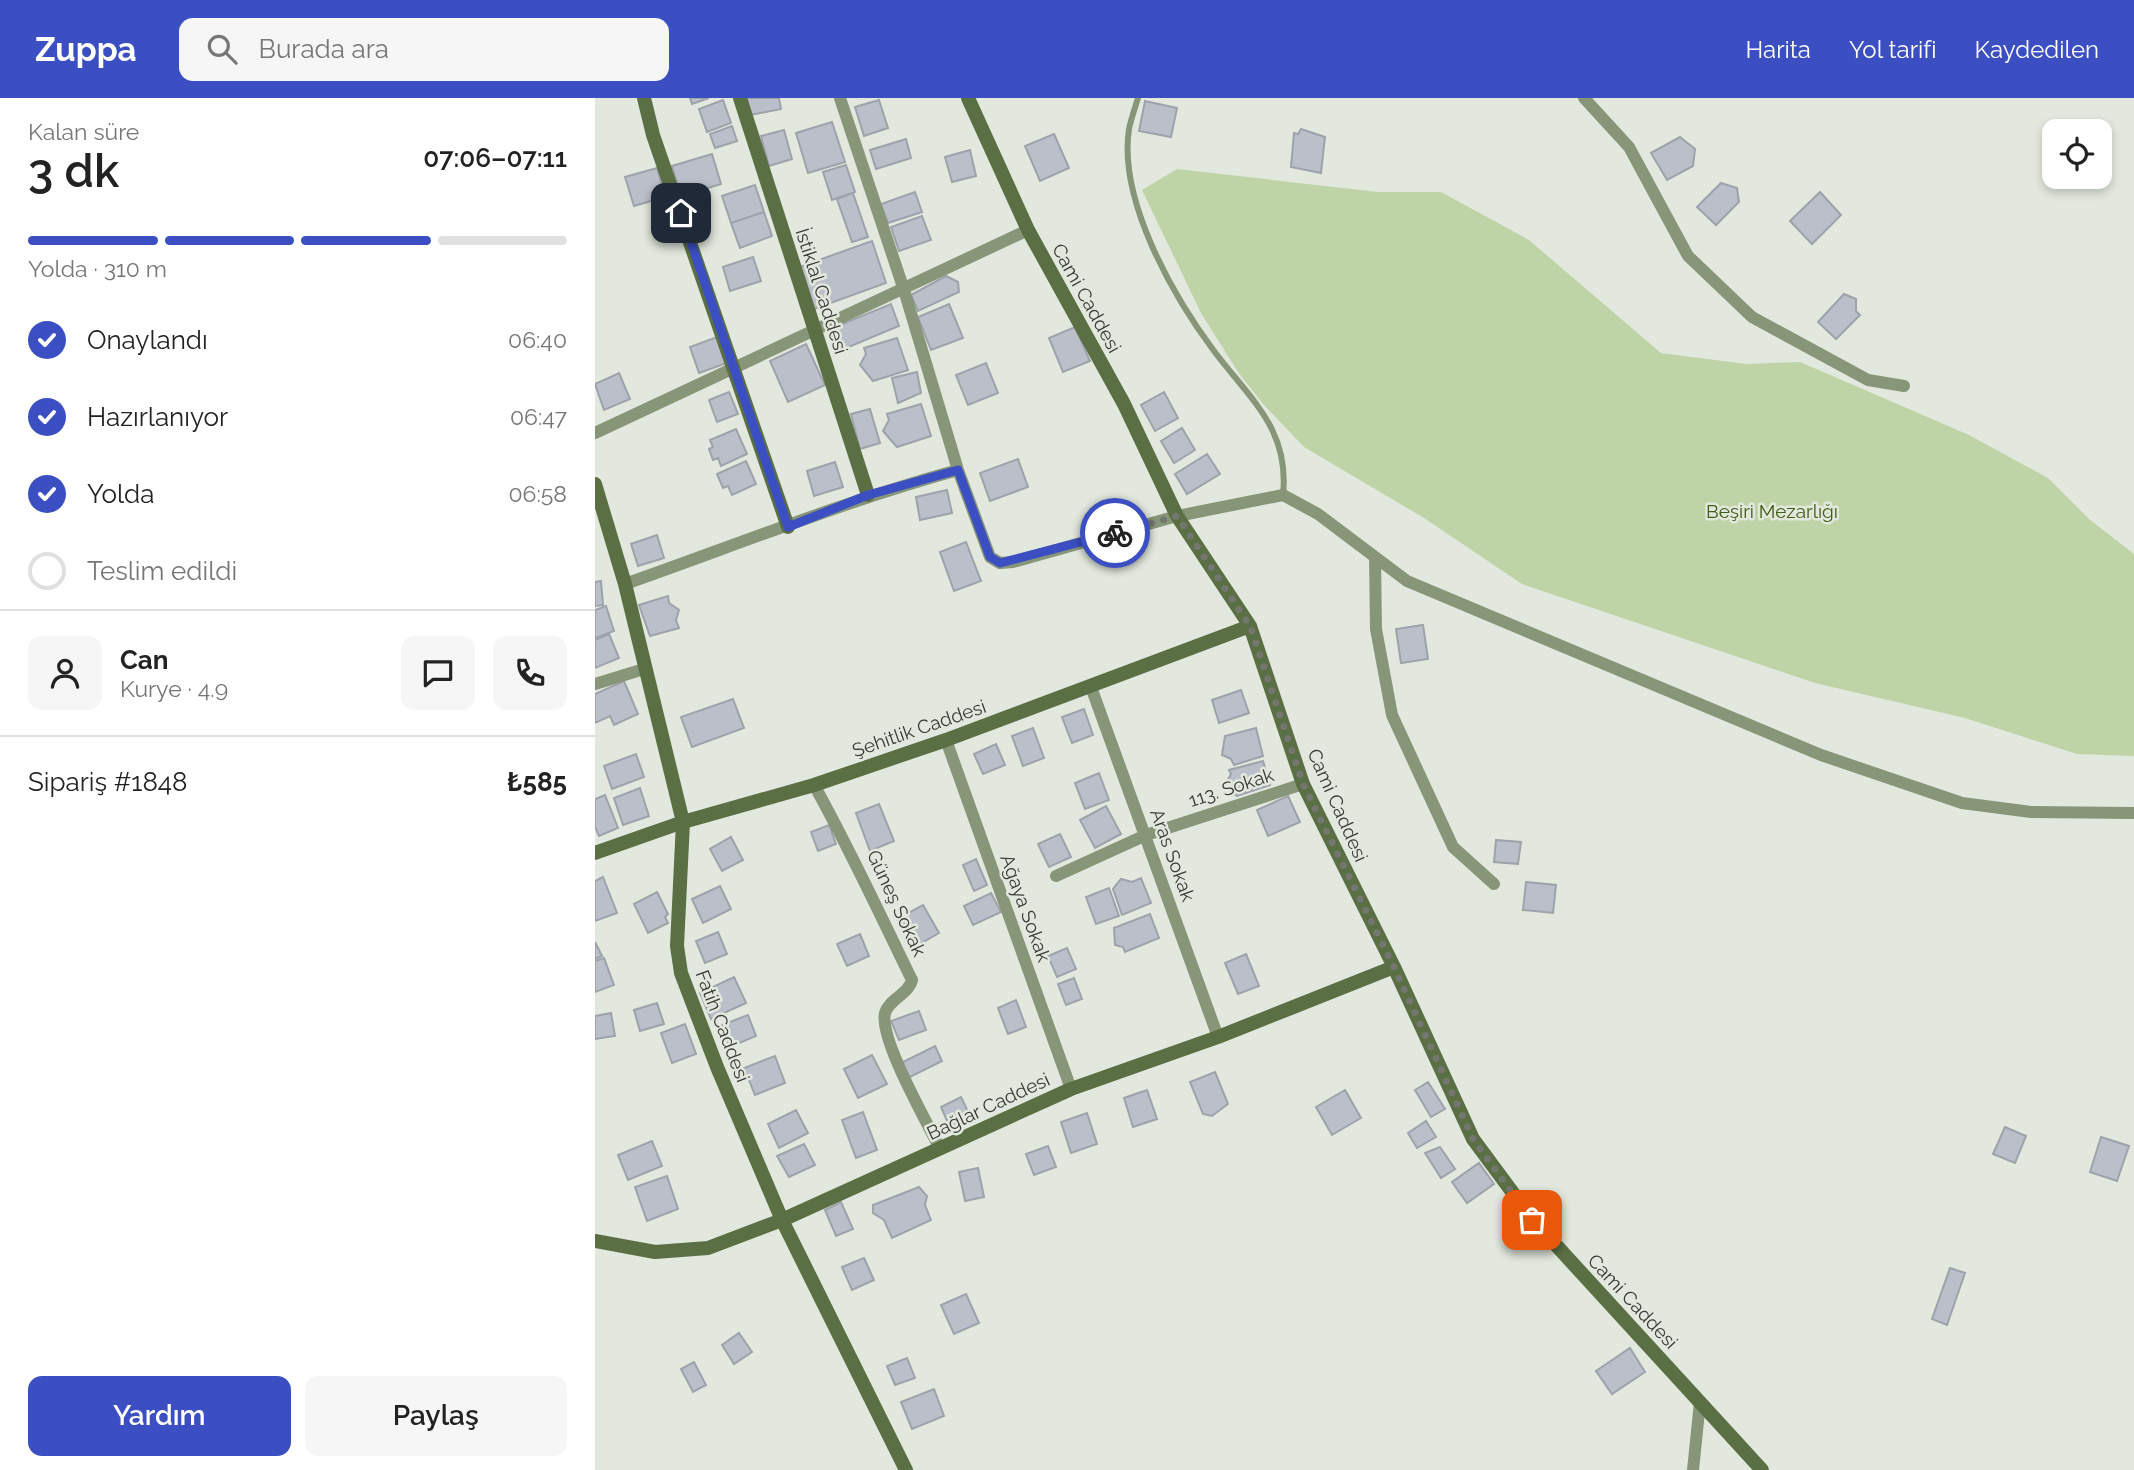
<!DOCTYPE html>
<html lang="tr">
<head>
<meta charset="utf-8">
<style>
  body { margin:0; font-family:Raleway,sans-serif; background:#f6f6f6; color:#222; height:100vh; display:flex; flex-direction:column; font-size:26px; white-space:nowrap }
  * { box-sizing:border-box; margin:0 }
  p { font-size:23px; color:#767676 }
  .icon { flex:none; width:38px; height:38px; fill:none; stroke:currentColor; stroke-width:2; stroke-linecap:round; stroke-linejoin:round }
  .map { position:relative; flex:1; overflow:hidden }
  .drawer { display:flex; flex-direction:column; background:#fff; width:595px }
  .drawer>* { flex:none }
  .controls { position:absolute; left:1447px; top:21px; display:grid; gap:14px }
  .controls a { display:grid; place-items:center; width:70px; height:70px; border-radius:14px; background:#fff; box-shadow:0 4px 10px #0003; font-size:35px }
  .pin { position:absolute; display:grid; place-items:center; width:60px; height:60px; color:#fff; margin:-30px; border-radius:14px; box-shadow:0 4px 10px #0006 }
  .courier { position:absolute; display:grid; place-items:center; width:70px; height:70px; margin:-35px; border:5px solid #3c4fc2; border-radius:50%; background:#fff; color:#222; box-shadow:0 2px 9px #0007 }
  .summary em { font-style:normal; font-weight:600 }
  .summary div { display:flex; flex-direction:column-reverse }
  .summary { display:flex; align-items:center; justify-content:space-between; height:119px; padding:0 28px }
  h1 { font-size:46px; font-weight:600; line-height:52px }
  .bar { display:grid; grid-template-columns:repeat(4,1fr); gap:10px 7px; align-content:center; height:84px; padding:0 28px }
  .bar i { height:9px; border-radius:5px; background:#e0e0e0 }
  .bar .selected { background:#3c4fc2 }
  .bar p { grid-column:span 4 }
  .line { display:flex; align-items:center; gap:18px; padding:0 28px; border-top:2px solid #e0e0e0 }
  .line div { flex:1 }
  .round { display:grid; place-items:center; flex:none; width:74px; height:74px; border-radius:14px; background:#f6f6f6 }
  ol { padding:0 28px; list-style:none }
  li { display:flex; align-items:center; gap:21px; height:77px }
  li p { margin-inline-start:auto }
  li .icon { padding:7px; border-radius:50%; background:#3c4fc2; color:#fff; stroke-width:4 }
  li:last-child { color:#767676 }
  li i { width:38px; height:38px; border:4px solid #e0e0e0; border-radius:50% }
  .button { display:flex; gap:14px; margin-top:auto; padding:14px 28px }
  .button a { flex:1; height:80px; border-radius:14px; background:#3c4fc2; color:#fff; font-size:28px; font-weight:600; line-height:80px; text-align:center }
  .button a+a { background:#f6f6f6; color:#222 }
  header { display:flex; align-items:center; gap:42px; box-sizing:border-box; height:98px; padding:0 35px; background:#3c4fc2; color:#fff }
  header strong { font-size:33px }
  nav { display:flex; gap:38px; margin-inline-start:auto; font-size:24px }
  .search { width:490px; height:63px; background:#f6f6f6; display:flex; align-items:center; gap:18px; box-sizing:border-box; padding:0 24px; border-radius:14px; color:#767676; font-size:26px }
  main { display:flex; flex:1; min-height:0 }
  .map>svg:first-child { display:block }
  .green { fill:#bed4a7 }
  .building { fill:#bbbfc9; stroke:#9ea2ab; stroke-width:2 }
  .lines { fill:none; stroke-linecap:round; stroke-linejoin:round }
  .lane { stroke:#879678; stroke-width:6 }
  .street { stroke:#879678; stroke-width:12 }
  .secondary { stroke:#5b6f44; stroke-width:14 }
  .done { stroke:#747770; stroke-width:7; stroke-dasharray:0 12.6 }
  .route { stroke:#3c4fc2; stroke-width:9 }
  .labels { text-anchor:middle; stroke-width:5; stroke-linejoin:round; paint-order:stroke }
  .street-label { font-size:19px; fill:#383a36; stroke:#e2e8dd }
  .park-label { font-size:19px; fill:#3f5d13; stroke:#e2e8dd }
</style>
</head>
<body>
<header>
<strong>Zuppa</strong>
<div class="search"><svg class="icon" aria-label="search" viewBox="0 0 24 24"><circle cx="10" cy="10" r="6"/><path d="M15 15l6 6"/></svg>Burada ara</div>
<nav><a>Harita</a><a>Yol tarifi</a><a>Kaydedilen</a></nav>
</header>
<main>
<section class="drawer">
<div class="summary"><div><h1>3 dk</h1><p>Kalan süre</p></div><em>07:06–07:11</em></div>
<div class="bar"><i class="selected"></i><i class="selected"></i><i class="selected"></i><i></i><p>Yolda · 310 m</p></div>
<ol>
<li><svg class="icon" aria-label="check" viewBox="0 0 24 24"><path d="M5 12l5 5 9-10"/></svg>Onaylandı<p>06:40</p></li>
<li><svg class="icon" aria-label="check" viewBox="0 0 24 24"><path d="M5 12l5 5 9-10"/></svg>Hazırlanıyor<p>06:47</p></li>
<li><svg class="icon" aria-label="check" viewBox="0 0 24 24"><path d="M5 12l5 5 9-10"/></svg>Yolda<p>06:58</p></li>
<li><i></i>Teslim edildi</li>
</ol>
<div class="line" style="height:126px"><a class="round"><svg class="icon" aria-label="person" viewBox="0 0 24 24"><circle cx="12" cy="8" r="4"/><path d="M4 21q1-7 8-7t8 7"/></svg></a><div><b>Can</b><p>Kurye · 4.9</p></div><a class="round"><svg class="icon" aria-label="chat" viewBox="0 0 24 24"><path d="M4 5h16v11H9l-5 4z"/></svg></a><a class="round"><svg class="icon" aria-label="phone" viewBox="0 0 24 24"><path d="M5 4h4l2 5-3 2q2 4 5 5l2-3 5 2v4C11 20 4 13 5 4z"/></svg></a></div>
<div class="line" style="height:91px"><div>Sipariş #1848</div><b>₺585</b></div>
<div class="button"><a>Yardım</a><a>Paylaş</a></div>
</section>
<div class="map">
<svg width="1539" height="1372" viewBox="0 0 1539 1372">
  <rect width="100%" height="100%" fill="#e2e8dd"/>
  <path class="green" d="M 582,71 L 783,94 L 846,94 L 934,142 L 1066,255 L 1151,266 L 1205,264 L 1374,337 L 1453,380 L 1494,421 L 1539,456 L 1539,658 L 1482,656 L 1370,620 L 1220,585 L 927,486 L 829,420 L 709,349 L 668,306 L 643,274 L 606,215 L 547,92 Z"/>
  <path class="building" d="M 95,0 L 114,0 L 97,6 Z
    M 152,0 L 184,0 L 186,11 L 155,17 Z
    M 128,2 L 136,25 L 112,34 L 104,11 Z
    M 284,2 L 293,30 L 269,38 L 260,9 Z
    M 550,3 L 582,10 L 576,39 L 544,33 Z
    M 237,24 L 250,64 L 213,75 L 201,35 Z
    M 137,28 L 142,43 L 120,50 L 115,36 Z
    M 706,31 L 730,39 L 726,75 L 696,69 L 699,35 L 703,36 Z
    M 189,32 L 197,61 L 174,68 L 166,38 Z
    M 459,36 L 474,70 L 445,83 L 430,48 Z
    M 1085,39 L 1100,51 L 1098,68 L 1072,82 L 1056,55 Z
    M 311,41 L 316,60 L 281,71 L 275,52 Z
    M 375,52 L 381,78 L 357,84 L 350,59 Z
    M 117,56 L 126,86 L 86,98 L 77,68 Z
    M 251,67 L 260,94 L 237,102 L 228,74 Z
    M 62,70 L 70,99 L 39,108 L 30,79 Z
    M 1126,85 L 1142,90 L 1144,104 L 1121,127 L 1102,109 Z
    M 160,87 L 169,114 L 136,125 L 127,98 Z
    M 320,94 L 327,114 L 293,125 L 286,106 Z
    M 1225,94 L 1246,117 L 1217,146 L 1195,123 Z
    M 258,95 L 273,139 L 257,144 L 242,101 Z
    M 169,114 L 177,138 L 145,150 L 136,125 Z
    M 327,118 L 336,142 L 304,153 L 296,129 Z
    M 277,143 L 291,185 L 219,211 L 204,169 Z
    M 158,159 L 166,183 L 135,193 L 128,169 Z
    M 351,178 L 363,184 L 364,194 L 323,213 L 316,197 Z
    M 1249,196 L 1261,201 L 1261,213 L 1265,217 L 1241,241 L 1223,224 Z
    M 296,206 L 304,228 L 244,253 L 235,231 Z
    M 354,206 L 368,240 L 336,252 L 323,219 Z
    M 480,229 L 495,263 L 468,274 L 454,240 Z
    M 122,239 L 132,265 L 104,275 L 95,249 Z
    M 302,240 L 313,272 L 278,283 L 265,267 L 271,256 L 269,250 Z
    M 211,246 L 230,287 L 193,304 L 175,263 Z
    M 391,265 L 403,295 L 373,307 L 361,277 Z
    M 322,274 L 326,295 L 303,305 L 297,280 Z
    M 24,275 L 35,301 L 9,312 L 0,286 Z
    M 134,294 L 143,316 L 122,324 L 114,302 Z
    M 569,294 L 583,320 L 560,333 L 546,307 Z
    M 326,306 L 336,338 L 302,349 L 288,333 L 294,322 L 292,316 Z
    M 275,311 L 285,345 L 265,351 L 256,316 Z
    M 587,330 L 600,352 L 579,365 L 566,343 Z
    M 141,331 L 152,356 L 126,368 L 123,360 L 118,362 L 114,351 L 118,349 L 115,342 Z
    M 612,356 L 625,376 L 592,396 L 580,376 Z
    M 423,361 L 433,389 L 395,403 L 385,375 Z
    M 151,363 L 161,386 L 137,397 L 133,388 L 128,390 L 122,376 Z
    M 240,364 L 248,389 L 219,398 L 212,373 Z
    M 352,392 L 357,415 L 325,422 L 321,399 Z
    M 62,437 L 69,460 L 43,468 L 36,446 Z
    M 371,444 L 386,483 L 359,493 L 345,454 Z
    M 6,483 L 8,507 L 0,508 L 0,484 Z
    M 73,498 L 74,505 L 84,512 L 81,522 L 84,530 L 55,538 L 44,507 Z
    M 11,508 L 19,533 L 0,540 L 0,512 Z
    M 828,527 L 833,561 L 806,565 L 801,531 Z
    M 14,536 L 24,560 L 0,570 L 0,542 Z
    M 29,583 L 43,616 L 19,627 L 15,618 L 0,625 L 0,596 Z
    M 646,592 L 654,615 L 624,625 L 617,602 Z
    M 138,601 L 149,630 L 97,649 L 86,619 Z
    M 489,611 L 498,637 L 477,645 L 467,619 Z
    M 438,630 L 449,660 L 428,668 L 417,638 Z
    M 661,630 L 668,658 L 639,667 L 636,661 L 627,657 L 630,638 Z
    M 401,646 L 410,667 L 388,676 L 379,656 Z
    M 41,656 L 49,679 L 17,691 L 9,668 Z
    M 668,663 L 675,687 L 642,698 L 633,692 L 631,685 L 636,676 L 634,672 Z
    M 504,675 L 514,702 L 490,711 L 480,685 Z
    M 45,690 L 54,718 L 28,727 L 19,700 Z
    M 10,697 L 23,730 L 4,738 L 0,729 L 0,701 Z
    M 693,698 L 705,724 L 673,738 L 662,712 Z
    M 284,706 L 299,743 L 275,753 L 261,715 Z
    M 511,708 L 526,736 L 500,750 L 485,722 Z
    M 234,727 L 241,746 L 223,753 L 216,734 Z
    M 465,736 L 476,759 L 454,769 L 443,746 Z
    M 136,739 L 148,762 L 127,773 L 115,751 Z
    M 901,742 L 926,744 L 923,766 L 899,764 Z
    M 381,761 L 392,787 L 379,793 L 368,767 Z
    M 8,779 L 22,815 L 0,823 L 0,783 Z
    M 546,780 L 556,805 L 527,817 L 518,791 L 526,781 L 537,784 Z
    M 931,784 L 961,787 L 958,815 L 928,812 Z
    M 125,788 L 136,811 L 108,825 L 97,801 Z
    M 514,790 L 524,818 L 501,826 L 491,799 Z
    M 62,794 L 73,816 L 70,819 L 73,825 L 53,835 L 39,806 Z
    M 396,795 L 406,814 L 378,827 L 369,808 Z
    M 328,807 L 344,835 L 318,850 L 302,821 Z
    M 555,816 L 564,840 L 530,854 L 528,849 L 520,847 L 519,830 Z
    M 123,834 L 132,856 L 110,865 L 101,843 Z
    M 265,836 L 274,858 L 252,868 L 242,846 Z
    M 0,844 L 7,858 L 0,861 Z
    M 472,850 L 481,871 L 462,879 L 453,858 Z
    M 651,856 L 664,888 L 643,896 L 630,865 Z
    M 9,860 L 19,887 L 0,894 L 0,863 Z
    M 139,879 L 151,905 L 116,921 L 105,895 Z
    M 479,880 L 487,901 L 471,907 L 463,886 Z
    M 421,902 L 431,929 L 413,936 L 403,910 Z
    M 62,905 L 69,926 L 45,933 L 39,912 Z
    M 324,913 L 331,932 L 304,942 L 296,923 Z
    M 16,915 L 20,938 L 0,941 L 0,918 Z
    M 153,917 L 161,938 L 135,949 L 127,927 Z
    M 90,926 L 101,956 L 77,965 L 66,935 Z
    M 340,948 L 347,963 L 313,980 L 306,965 Z
    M 277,957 L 292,986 L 263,1000 L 249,971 Z
    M 180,958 L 190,985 L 160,997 L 149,970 Z
    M 620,974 L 633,1006 L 617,1018 L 608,1016 L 595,984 Z
    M 833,984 L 850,1011 L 836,1019 L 820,992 Z
    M 552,992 L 562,1021 L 538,1029 L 529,1000 Z
    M 750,992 L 766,1020 L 737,1037 L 721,1009 Z
    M 366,999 L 377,1022 L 356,1032 L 346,1009 Z
    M 201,1012 L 213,1035 L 184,1050 L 173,1026 Z
    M 268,1014 L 282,1052 L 261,1060 L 247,1022 Z
    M 492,1015 L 502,1046 L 476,1055 L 466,1024 Z
    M 831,1023 L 841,1039 L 822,1050 L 813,1035 Z
    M 1410,1029 L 1431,1038 L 1420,1065 L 1398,1056 Z
    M 1506,1039 L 1534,1048 L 1522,1083 L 1495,1074 Z
    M 57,1043 L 67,1068 L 33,1082 L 23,1057 Z
    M 209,1046 L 220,1067 L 194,1079 L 182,1058 Z
    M 453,1048 L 461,1069 L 439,1077 L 431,1056 Z
    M 845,1049 L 860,1071 L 846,1080 L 830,1055 Z
    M 884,1065 L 899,1086 L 872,1105 L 857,1084 Z
    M 383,1070 L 389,1099 L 370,1103 L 364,1074 Z
    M 72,1078 L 83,1111 L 52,1123 L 40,1089 Z
    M 324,1089 L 332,1098 L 330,1107 L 336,1122 L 297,1140 L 289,1122 L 278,1115 L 278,1107 Z
    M 246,1104 L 258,1131 L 241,1138 L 230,1112 Z
    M 269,1160 L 279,1182 L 257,1192 L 247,1169 Z
    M 1355,1170 L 1370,1175 L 1352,1227 L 1337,1221 Z
    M 371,1196 L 384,1225 L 359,1236 L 346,1207 Z
    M 144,1235 L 157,1254 L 139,1266 L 127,1247 Z
    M 1035,1250 L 1050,1274 L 1017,1296 L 1001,1273 Z
    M 312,1260 L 320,1280 L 300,1287 L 292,1268 Z
    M 99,1264 L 111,1287 L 98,1294 L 86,1271 Z
    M 339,1291 L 349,1318 L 317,1331 L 306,1304 Z"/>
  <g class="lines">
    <path class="lane" d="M 543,0 C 540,10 536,21 534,31 C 523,102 578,198 619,253 C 655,301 695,331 688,397"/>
    <path class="street" d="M 245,0 L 309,192 L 363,372 L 395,459 L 405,465 L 418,464 L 582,418 L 688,397 L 723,416 L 812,483 L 1226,657 L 1367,705 L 1436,714 L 1539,715
      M 989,0 L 1034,49 L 1093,158 L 1157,219 L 1273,282 L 1309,288
      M 0,335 L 433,132
      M 780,459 L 781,531 L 797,617 L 858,749 L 899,786
      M 30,486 C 141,447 250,403 363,372
      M 0,586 L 49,571
      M 496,589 L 623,939
      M 351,642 L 476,991
      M 219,687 C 255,751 285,817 317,882 C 314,896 294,901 290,915 C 284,941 332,1024 345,1051
      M 461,778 L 551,737 L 708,686
      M 1098,1372 L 1105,1304"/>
    <path class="secondary" d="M 49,0 L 58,37 L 193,429
      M 145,0 L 273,397
      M 373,0 L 433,132 L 529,306 L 582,418 L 655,528 L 708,686 L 799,869 L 878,1041 L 938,1122 L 1167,1372
      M 0,386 L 30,486 L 88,724 L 82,848 L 86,875 L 122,969 L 187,1122 L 311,1372
      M 0,755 L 88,724 L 219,687 L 351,642 L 655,528
      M 0,1143 L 60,1154 L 113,1150 L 187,1122 L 476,991 L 623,939 L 799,869"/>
  </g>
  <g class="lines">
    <path class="done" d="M 520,435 L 582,418 L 655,528 L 708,686 L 799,869 L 878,1041 L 937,1122"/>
    <path class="route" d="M 86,115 L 193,429 L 273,397 L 363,372 L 395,459 L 405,465 L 520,435"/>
  </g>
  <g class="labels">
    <g class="street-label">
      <text transform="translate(227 193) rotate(72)" y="7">İstiklal Caddesi</text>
      <text transform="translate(492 200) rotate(61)" y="7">Cami Caddesi</text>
      <text transform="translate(324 630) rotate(-19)" y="7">Şehitlik Caddesi</text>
      <text transform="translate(636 689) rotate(-18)" y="7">113. Sokak</text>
      <text transform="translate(743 707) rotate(66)" y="7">Cami Caddesi</text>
      <text transform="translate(578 757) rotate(70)" y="7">Aras Sokak</text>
      <text transform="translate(302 805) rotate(65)" y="7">Güneş Sokak</text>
      <text transform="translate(431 810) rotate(70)" y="7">Ağaya Sokak</text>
      <text transform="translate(128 928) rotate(69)" y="7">Fatih Caddesi</text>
      <text transform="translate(393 1008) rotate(-25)" y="7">Bağlar Caddesi</text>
      <text transform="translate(1038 1203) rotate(47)" y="7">Cami Caddesi</text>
    </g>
    <g class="park-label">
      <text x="1177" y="420">Beşiri Mezarlığı</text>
    </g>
  </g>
</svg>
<div class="controls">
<a><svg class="icon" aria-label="locate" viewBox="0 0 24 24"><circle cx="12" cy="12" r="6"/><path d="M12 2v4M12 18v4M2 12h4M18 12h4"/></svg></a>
</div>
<div class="pin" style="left:937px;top:1122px;background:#ea580c"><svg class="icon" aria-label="bag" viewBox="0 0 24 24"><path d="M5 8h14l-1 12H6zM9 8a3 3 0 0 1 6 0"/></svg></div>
<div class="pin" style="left:86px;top:115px;background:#1f2937"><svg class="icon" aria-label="home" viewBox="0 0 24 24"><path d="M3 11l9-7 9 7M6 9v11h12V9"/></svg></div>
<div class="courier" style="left:520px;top:435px"><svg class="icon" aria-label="bike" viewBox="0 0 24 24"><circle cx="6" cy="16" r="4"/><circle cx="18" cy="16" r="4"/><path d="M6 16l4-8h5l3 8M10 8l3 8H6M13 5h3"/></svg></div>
</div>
</main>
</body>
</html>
